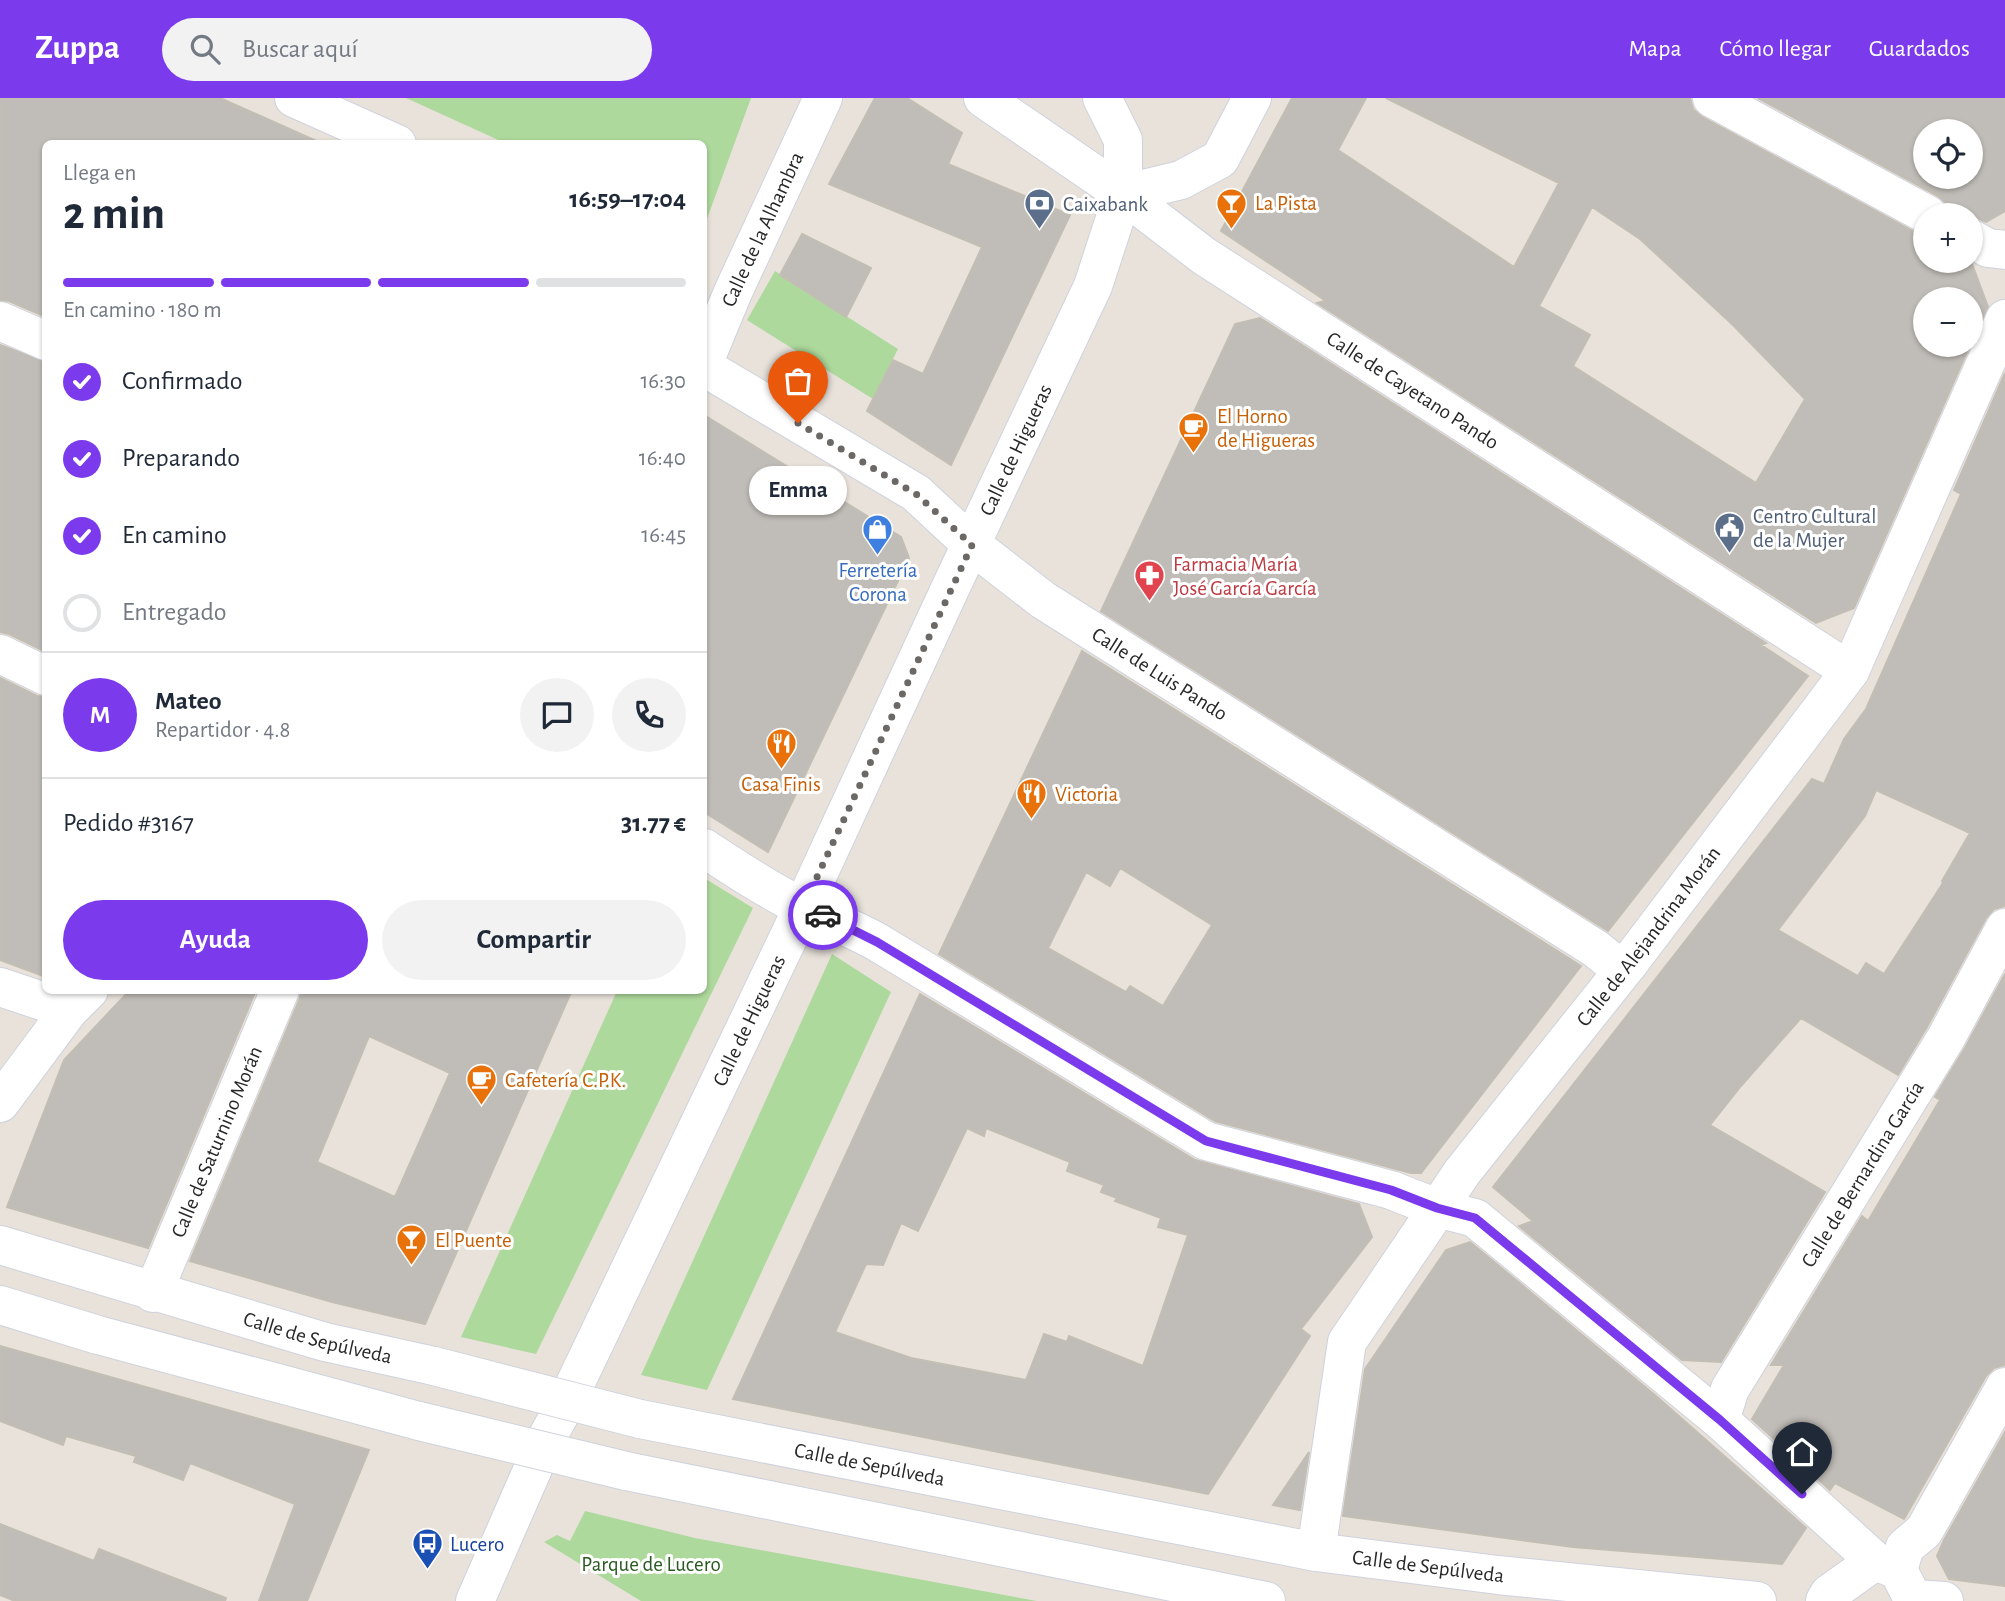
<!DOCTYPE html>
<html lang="es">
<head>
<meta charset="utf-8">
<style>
  body { margin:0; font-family:"Alegreya Sans",sans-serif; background:#f2f2f3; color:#1f2937; height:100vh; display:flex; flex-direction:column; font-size:26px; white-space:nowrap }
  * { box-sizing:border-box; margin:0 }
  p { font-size:23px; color:#747a83 }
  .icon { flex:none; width:38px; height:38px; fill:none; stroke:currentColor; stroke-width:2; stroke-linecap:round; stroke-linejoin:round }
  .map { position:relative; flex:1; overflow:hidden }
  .panel { position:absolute; left:42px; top:42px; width:665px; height:854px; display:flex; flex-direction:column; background:#fff; border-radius:10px; box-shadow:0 2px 5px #0004 }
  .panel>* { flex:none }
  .tools { position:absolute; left:1913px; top:21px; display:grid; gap:14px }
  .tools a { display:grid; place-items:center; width:70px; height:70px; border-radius:50%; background:#fff; box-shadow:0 2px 5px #0004; font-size:35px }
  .pin { position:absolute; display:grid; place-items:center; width:60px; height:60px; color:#fff; margin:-72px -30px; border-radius:50% 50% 50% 0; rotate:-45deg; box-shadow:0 0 7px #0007 }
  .pin .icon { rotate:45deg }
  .courier { position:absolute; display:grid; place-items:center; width:70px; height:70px; margin:-35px; border:5px solid #7c3aed; border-radius:50%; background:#fff; color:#222; box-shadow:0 2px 9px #0007 }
  .bubble { position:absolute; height:49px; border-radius:24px; background:#fff; box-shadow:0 2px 5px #0004; font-size:23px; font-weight:600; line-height:49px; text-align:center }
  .summary em { font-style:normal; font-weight:600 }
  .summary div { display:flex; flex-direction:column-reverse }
  .summary { display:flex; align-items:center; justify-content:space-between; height:119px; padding:0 21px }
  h1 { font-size:46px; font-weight:600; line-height:52px }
  .bar { display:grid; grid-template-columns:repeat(4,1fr); gap:10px 7px; align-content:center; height:84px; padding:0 21px }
  .bar i { height:9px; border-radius:5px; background:#e0e1e3 }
  .bar .on { background:#7c3aed }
  .bar p { grid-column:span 4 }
  .line { display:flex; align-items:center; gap:18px; padding:0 21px; border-top:2px solid #e0e1e3 }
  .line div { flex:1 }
  .round { display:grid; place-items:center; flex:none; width:74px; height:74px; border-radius:37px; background:#f2f2f3 }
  ol { padding:0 21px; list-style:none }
  li { display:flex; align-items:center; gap:21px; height:77px }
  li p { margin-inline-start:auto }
  li .icon { padding:7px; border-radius:50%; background:#7c3aed; color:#fff; stroke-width:4 }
  li:last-child { color:#747a83 }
  li i { width:38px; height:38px; border:4px solid #e0e1e3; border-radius:50% }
  .primary-button { display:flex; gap:14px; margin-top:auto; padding:14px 21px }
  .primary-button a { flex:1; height:80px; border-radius:42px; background:#7c3aed; color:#fff; font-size:28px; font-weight:600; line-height:80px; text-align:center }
  .primary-button a+a { background:#f2f2f3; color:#1f2937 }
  header { display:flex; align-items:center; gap:42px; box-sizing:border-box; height:98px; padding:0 35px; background:#7c3aed; color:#fff }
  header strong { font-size:33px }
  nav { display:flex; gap:38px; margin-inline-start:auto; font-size:24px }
  .search { width:490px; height:63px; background:#f2f2f3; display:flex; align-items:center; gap:18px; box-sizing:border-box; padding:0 24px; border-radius:38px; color:#747a83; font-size:26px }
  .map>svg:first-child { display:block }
  .green { fill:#aed99c }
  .building { fill:#c0bcb7; stroke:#c3beb4; stroke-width:2; fill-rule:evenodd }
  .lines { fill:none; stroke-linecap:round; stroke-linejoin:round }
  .street-casing { stroke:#cfd2de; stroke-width:40 }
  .secondary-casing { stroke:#cfd2de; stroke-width:40 }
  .street { stroke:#fff; stroke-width:38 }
  .secondary { stroke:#fff; stroke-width:38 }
  .secondary-bridge-casing { stroke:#cfd2de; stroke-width:40; stroke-linecap:butt }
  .secondary-bridge { stroke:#fff; stroke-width:38 }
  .done { stroke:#6b6866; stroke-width:7; stroke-dasharray:0 12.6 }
  .route { stroke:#7c3aed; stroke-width:9 }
  .labels { text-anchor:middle; stroke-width:6; stroke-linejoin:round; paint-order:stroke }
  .food-label { font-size:21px; fill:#c56008; stroke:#fff; text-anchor:start }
  .service-label { font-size:21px; fill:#4e5e75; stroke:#fff; text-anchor:start }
  .street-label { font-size:21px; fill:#272727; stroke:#fff }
  .health-label { font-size:21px; fill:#be3a42; stroke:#fff; text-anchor:start }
  .shop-label { font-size:21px; fill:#366cbe; stroke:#fff }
  .transit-label { font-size:21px; fill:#164399; stroke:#fff; text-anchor:start }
  .park-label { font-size:21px; fill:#2a5a21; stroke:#fff }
</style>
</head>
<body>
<header>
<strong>Zuppa</strong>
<div class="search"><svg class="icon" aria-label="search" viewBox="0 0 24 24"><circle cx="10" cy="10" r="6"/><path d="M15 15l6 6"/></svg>Buscar aquí</div>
<nav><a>Mapa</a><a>Cómo llegar</a><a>Guardados</a></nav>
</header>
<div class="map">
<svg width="2005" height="1503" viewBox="0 0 2005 1503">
  <rect width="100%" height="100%" fill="#e8e2da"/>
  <path class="green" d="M 406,0 L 751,0 L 704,129 L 704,46 L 505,45 Z
    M 775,173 L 898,251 L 873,301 L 747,222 Z
    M 704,780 L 753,810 L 536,1256 L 461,1239 L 617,893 L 704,892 Z
    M 832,856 L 891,894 L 707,1292 L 641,1277 Z
    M 585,1413 L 695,1440 L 1037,1503 L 641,1503 L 544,1444 L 557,1437 L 570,1443 Z"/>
  <path class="building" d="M 0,0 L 220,0 L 323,46 L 46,46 L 46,219 L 9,203 L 0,202 Z
    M 875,0 L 907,0 L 962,35 L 948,66 L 1070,117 L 951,367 L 867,313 L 893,262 L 923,276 L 982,149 L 829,86 Z
    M 1292,0 L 1366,0 L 1338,52 L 1514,169 L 1559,85 L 1386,0 L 1690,0 L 1693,11 L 1702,19 L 1918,136 L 1925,138 L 1925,163 L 1966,163 L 1972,166 L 1988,209 L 1970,245 L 1970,201 L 1925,201 L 1925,247 L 1970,247 L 1854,510 L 1816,525 L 1317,205 L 1326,203 L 1221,133 ZM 1592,109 L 1640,141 L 1732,226 L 1805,301 L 1756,385 L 1573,268 L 1590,237 L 1539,208 Z
    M 1758,0 L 2005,0 L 2005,113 L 1986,124 L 1970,117 L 1950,117 L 1947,106 L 1938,98 ZM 1925,33 L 1970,33 L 1970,79 L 1925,79 Z
    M 802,136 L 871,170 L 846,219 L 780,177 Z
    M 1260,220 L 1766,545 L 1761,547 L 1808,578 L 1608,833 L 1101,513 L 1235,226 Z
    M 0,247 L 46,264 L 46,554 L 9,536 L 0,534 Z
    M 2005,275 L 2005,808 L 1994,811 L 1986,820 L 1927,929 L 1898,977 L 1801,920 L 1741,988 L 1710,1027 L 1825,1094 L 1721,1264 L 1682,1262 L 1519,1128 L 1533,1123 L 1493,1089 L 1812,681 L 1824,686 L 1844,641 L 1866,611 L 1961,396 L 1954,392 ZM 1876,692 L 1970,735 L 1942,783 L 1943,785 L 1884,876 L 1866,865 L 1858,878 L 1778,832 L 1865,718 Z
    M 704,317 L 901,439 L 909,460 L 768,754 L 704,714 Z
    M 1082,553 L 1581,868 L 1421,1075 L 1411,1075 L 1215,1023 L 939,856 ZM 1120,770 L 1212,827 L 1163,908 L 1130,888 L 1126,894 L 1048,850 L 1086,774 L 1110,788 Z
    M 0,580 L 37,598 L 46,599 L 46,879 L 0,862 Z
    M 2005,876 L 2005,1267 L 1994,1270 L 1986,1278 L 1904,1421 L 1835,1385 L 1830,1392 L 1752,1321 L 1784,1267 L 1771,1267 L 1862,1118 L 1868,1123 L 1940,1002 L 1935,999 L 1965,950 Z
    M 130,892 L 256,892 L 148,1150 L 7,1109 L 64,962 Z
    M 301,892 L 572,892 L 425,1226 L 332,1204 L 190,1163 L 300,900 ZM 369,938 L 450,975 L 395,1099 L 317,1064 Z
    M 920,896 L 1195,1062 L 1359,1106 L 1372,1139 L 1301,1231 L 1310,1238 L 1208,1396 L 733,1301 ZM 967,1030 L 984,1038 L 986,1030 L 1070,1064 L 1067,1073 L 1104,1087 L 1101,1094 L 1117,1100 L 1115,1103 L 1161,1120 L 1158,1129 L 1188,1137 L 1143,1268 L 1069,1238 L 1067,1244 L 1044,1236 L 1026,1282 L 911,1260 L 835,1234 L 866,1166 L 883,1167 L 901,1125 L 918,1133 Z
    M 1470,1144 L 1656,1298 L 1806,1430 L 1782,1466 L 1573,1449 L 1343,1418 L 1365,1271 L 1446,1152 Z
    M 0,1248 L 369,1352 L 307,1503 L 259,1503 L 295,1406 L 190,1365 L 183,1382 L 134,1364 L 136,1358 L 66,1338 L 63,1347 L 0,1323 Z
    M 2005,1334 L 2005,1488 L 1949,1481 L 1937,1458 L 1944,1442 Z
    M 1309,1354 L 1300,1412 L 1273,1407 Z
    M 0,1426 L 94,1463 L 99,1451 L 226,1500 L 225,1503 L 15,1503 L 0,1497 Z"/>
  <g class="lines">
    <defs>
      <g id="street">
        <path d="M 294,0 L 397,46"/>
        <path id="s1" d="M 983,0 L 1123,96 L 1204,158 L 1850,573"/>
        <path d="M 1712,0 L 1928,117"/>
        <path d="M 1123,96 L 1181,82 L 1220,61 L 1252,0"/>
        <path d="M 1970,140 L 1988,150 L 2005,152"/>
        <path d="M 0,223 L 46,243"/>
        <path id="s2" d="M 704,264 L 733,194 L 823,0"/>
        <path id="s3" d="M 704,269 L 916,395 L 972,447 L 1043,502 L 1596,851 L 1612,864 L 1629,865"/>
        <path d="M 0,556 L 46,578"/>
        <path d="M 704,750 C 736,771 768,792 802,809 C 827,821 852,830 877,844 L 1206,1043 L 1391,1092 L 1437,1110 L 1475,1120 L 1720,1322 L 1875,1463"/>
        <path d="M 0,889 L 69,912"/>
        <path d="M 0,1005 L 69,912 L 89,892"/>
        <path id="s4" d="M 153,1195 L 280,892"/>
        <path id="s5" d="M 1720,1322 L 1730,1291 L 1946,940 L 2005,830"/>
        <path id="s6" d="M 1316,1454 L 1347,1244 L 1463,1073 L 1629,865 L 1850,573 L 2005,221"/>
        <path d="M 1898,1472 L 1905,1449 L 1924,1433 L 2005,1289"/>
        <path d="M 1914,1501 L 1944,1503"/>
      </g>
      <g id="secondary">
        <path id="s7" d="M 0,1147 L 325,1244 L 434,1268"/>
        <path d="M 0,1207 L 98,1237 L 419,1323"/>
        <path id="s8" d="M 640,1321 L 1316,1454 L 1498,1477 L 1757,1503"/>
        <path d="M 626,1373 L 1266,1503"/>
        <path id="s9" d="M 475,1503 L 545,1343 L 565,1307 L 803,809 L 949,493 L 1093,188 L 1123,96 L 1123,42 L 1102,0"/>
        <path d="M 1825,1503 L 1829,1496 L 1875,1463 L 1898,1472 L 1914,1503"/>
      </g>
    </defs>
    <use href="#street" class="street-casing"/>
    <use href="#secondary" class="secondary-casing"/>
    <use href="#street" class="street"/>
    <use href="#secondary" class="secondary"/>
    <defs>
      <path id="secondary-bridge" d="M 434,1268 L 640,1321
        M 419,1323 L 626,1373"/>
    </defs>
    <use href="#secondary-bridge" class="secondary-bridge-casing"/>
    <use href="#secondary-bridge" class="secondary-bridge"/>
  </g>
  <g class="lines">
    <path class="done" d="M 798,325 L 916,396 L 972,447 L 803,809 L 823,817"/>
    <path class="route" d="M 823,817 L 877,844 L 1206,1043 L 1391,1092 L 1437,1110 L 1475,1120 L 1720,1322 L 1802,1396"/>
  </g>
  <defs>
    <symbol id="bar-pin" viewBox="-11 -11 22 30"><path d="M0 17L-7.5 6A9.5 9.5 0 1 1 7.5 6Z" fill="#e8710a" stroke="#fff"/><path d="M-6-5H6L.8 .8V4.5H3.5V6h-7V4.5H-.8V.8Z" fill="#fff"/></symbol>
    <symbol id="bank-pin" viewBox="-11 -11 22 30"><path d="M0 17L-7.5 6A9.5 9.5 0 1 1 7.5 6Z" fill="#5c6f8a" stroke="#fff"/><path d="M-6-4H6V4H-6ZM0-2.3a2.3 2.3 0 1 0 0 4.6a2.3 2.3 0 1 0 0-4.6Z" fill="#fff"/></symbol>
    <symbol id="cafe-pin" viewBox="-11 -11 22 30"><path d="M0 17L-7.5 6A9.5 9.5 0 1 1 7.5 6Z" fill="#e8710a" stroke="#fff"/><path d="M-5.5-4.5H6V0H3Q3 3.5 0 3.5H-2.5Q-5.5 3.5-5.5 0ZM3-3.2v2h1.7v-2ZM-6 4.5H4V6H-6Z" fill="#fff"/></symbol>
    <symbol id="civic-pin" viewBox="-11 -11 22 30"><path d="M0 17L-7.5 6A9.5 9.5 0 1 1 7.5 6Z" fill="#5c6f8a" stroke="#fff"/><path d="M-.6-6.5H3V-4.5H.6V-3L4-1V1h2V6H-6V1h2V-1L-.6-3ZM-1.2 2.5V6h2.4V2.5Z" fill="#fff"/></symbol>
    <symbol id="shop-pin" viewBox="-11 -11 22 30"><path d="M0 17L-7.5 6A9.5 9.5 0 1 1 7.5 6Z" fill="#3f7fe0" stroke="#fff"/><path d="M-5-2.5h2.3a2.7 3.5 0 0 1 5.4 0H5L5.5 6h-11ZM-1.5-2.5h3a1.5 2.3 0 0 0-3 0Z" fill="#fff"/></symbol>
    <symbol id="pharmacy-pin" viewBox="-11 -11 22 30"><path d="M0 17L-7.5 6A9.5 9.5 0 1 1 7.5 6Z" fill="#e0444e" stroke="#fff"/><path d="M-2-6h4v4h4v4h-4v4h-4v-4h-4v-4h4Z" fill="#fff"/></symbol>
    <symbol id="restaurant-pin" viewBox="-11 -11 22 30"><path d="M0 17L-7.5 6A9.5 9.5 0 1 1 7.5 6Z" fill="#e8710a" stroke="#fff"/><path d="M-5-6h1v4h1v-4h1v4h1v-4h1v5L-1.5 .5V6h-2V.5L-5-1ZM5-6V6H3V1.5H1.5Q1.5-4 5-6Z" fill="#fff"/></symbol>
    <symbol id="bus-pin" viewBox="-11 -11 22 30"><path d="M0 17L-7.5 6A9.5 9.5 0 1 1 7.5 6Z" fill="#1a4fb4" stroke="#fff"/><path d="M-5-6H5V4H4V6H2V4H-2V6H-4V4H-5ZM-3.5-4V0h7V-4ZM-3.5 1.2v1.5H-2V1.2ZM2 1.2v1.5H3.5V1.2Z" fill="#fff"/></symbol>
  </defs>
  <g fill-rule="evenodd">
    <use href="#bar-pin" x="1214" y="88" width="35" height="47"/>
    <use href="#bank-pin" x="1022" y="88" width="35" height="47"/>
    <use href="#cafe-pin" x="1176" y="312" width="35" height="47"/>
    <use href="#civic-pin" x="1712" y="412" width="35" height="47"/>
    <use href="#shop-pin" x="860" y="414" width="35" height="47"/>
    <use href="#pharmacy-pin" x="1132" y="460" width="35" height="47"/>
    <use href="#restaurant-pin" x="764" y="628" width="35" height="47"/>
    <use href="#restaurant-pin" x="1014" y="678" width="35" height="47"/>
    <use href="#cafe-pin" x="464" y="964" width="35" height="47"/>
    <use href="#bar-pin" x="394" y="1124" width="35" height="47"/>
    <use href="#bus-pin" x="410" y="1428" width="35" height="47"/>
  </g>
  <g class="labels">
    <g class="food-label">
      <text x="1255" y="112">La Pista</text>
      <text x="1217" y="325">El Horno<tspan x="1217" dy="24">de Higueras</tspan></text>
      <text x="781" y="693" text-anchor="middle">Casa Finis</text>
      <text x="1055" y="703">Victoria</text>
      <text x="505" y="989">Cafetería C.P.K.</text>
      <text x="435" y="1149">El Puente</text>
    </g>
    <g class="service-label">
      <text x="1063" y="113">Caixabank</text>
      <text x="1753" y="425">Centro Cultural<tspan x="1753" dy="24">de la Mujer</tspan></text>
    </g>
    <g class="street-label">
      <text dy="7" stroke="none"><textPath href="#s2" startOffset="145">Calle de la Alhambra</textPath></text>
      <text dy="7" stroke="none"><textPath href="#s1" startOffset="520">Calle de Cayetano Pando</textPath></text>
      <text dy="7" stroke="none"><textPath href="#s9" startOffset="1272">Calle de Higueras</textPath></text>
      <text dy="7" stroke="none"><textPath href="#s3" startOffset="551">Calle de Luis Pando</textPath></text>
      <text dy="7" stroke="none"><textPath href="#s6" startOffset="718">Calle de Alejandrina Morán</textPath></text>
      <text dy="7" stroke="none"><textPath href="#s9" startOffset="642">Calle de Higueras</textPath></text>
      <text dy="7" stroke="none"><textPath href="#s4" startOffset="164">Calle de Saturnino Morán</textPath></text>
      <text dy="7" stroke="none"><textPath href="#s5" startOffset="285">Calle de Bernardina García</textPath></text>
      <text dy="7" stroke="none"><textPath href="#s7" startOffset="331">Calle de Sepúlveda</textPath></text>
      <text dy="7" stroke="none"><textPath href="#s8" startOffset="234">Calle de Sepúlveda</textPath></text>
      <text dy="7" stroke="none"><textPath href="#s8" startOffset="802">Calle de Sepúlveda</textPath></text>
    </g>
    <g class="health-label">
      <text x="1173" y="473">Farmacia María<tspan x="1173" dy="24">José García García</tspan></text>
    </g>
    <g class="shop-label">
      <text x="878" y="479">Ferretería<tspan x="878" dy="24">Corona</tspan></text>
    </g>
    <g class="transit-label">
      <text x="450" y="1453">Lucero</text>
    </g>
    <g class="park-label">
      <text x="651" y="1473">Parque de Lucero</text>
    </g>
  </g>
</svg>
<div class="tools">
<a><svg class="icon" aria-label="locate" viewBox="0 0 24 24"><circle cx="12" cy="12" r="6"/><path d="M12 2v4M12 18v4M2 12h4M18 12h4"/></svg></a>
<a>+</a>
<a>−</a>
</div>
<div class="pin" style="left:798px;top:325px;background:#ea580c"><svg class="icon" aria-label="bag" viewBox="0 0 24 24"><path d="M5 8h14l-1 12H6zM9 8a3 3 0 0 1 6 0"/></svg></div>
<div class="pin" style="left:1802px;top:1396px;background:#1f2937"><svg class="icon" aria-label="home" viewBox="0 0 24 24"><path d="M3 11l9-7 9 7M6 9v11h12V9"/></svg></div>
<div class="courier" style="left:823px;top:817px"><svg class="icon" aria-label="car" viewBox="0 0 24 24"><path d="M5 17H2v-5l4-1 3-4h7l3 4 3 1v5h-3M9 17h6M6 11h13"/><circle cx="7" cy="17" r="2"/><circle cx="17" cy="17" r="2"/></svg></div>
<div class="bubble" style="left:749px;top:368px;width:98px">Emma</div>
<section class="panel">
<div class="summary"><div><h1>2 min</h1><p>Llega en</p></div><em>16:59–17:04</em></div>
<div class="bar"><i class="on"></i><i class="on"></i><i class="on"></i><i></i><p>En camino · 180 m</p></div>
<ol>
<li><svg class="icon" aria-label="check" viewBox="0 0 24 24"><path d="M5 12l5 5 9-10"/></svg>Confirmado<p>16:30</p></li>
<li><svg class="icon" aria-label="check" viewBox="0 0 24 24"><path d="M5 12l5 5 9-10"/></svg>Preparando<p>16:40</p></li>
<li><svg class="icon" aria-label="check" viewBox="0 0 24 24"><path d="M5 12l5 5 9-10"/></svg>En camino<p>16:45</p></li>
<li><i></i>Entregado</li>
</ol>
<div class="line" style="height:126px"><b class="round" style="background:#7c3aed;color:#fff">M</b><div><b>Mateo</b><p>Repartidor · 4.8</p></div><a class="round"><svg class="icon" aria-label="chat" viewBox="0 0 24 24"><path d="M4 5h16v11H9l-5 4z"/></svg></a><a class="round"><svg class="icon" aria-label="phone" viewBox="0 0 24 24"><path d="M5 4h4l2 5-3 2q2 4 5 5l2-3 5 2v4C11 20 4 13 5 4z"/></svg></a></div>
<div class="line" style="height:91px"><div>Pedido #3167</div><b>31.77 €</b></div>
<div class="primary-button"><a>Ayuda</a><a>Compartir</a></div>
</section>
</div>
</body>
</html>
